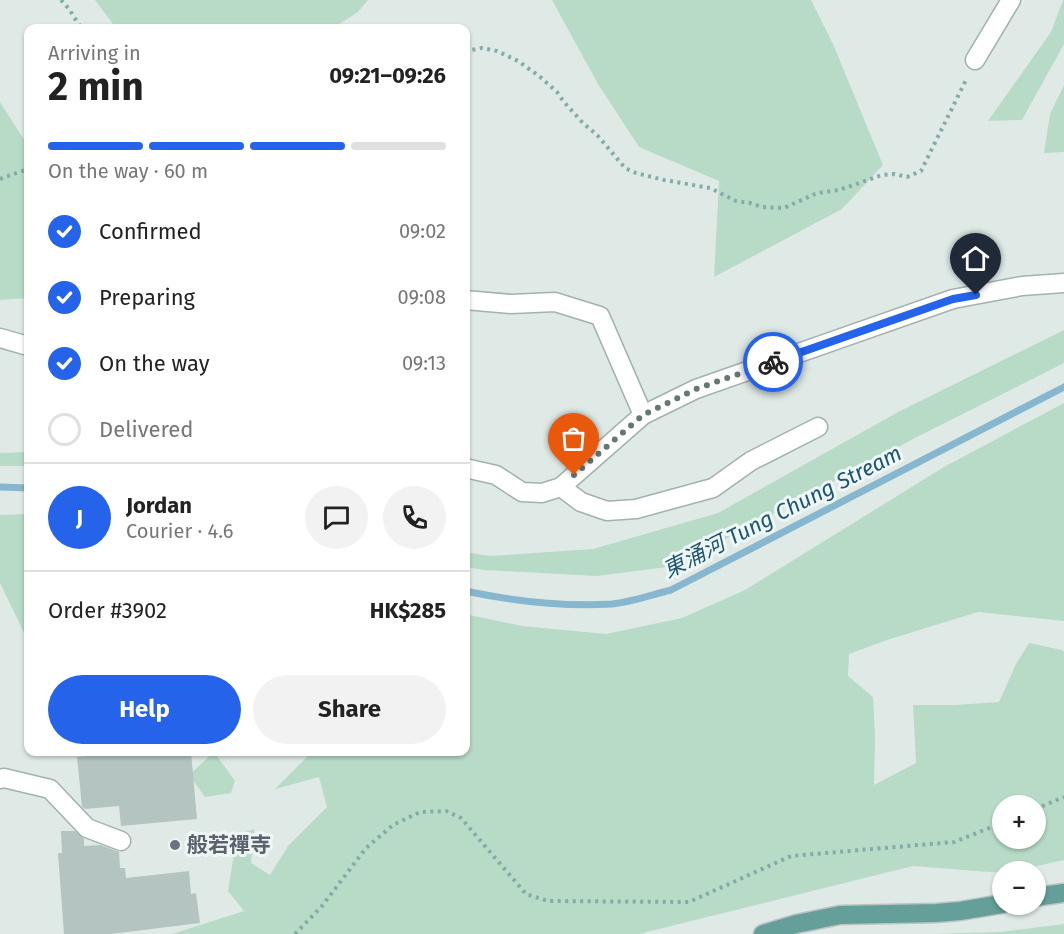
<!DOCTYPE html>
<html lang="en">
<head>
<meta charset="utf-8">
<style>
  body { margin:0; font-family:"Fira Sans","Noto Sans TC",sans-serif; background:#f2f2f2; color:#222; height:100vh; display:flex; flex-direction:column; font-size:22px; white-space:nowrap }
  * { box-sizing:border-box; margin:0 }
  p { font-size:20px; color:#767676 }
  .icon { flex:none; width:33px; height:33px; fill:none; stroke:currentColor; stroke-width:2; stroke-linecap:round; stroke-linejoin:round }
  .map { position:relative; flex:1; overflow:hidden }
  .side { position:absolute; left:24px; top:24px; width:446px; height:732px; display:flex; flex-direction:column; background:#fff; border-radius:12px; box-shadow:0 2px 4px #0004 }
  .side>* { flex:none }
  .fabs { position:absolute; left:992px; top:795px; display:grid; gap:12px }
  .fabs a { display:grid; place-items:center; width:54px; height:54px; border-radius:50%; background:#fff; box-shadow:0 2px 4px #0004; font-size:30px }
  .pin { position:absolute; display:grid; place-items:center; width:51px; height:51px; color:#fff; margin:-62px -26px; border-radius:50% 50% 50% 0; rotate:-45deg; box-shadow:0 0 6px #0007 }
  .pin .icon { rotate:45deg }
  .courier { position:absolute; display:grid; place-items:center; width:60px; height:60px; margin:-30px; border:4px solid #2563eb; border-radius:50%; background:#fff; color:#222; box-shadow:0 2px 8px #0007 }
  .headline em { font-style:normal; font-weight:700 }
  .headline div { display:flex; flex-direction:column-reverse }
  .headline { display:flex; align-items:center; justify-content:space-between; height:102px; padding:0 24px }
  h1 { font-size:39px; font-weight:700; line-height:45px }
  .bar { display:grid; grid-template-columns:repeat(4,1fr); gap:9px 6px; align-content:center; height:72px; padding:0 24px }
  .bar i { height:8px; border-radius:4px; background:#e0e0e0 }
  .bar .on { background:#2563eb }
  .bar p { grid-column:span 4 }
  .line { display:flex; align-items:center; gap:15px; padding:0 24px; border-top:2px solid #e0e0e0 }
  .line div { flex:1 }
  .round { display:grid; place-items:center; flex:none; width:63px; height:63px; border-radius:32px; background:#f2f2f2 }
  ol { padding:0 24px; list-style:none }
  li { display:flex; align-items:center; gap:18px; height:66px }
  li p { margin-inline-start:auto }
  li .icon { padding:6px; border-radius:50%; background:#2563eb; color:#fff; stroke-width:4 }
  li:last-child { color:#767676 }
  li i { width:33px; height:33px; border:3px solid #e0e0e0; border-radius:50% }
  .action { display:flex; gap:12px; margin-top:auto; padding:12px 24px }
  .action a { flex:1; height:69px; border-radius:36px; background:#2563eb; color:#fff; font-size:24px; font-weight:700; line-height:69px; text-align:center }
  .action a+a { background:#f2f2f2; color:#222 }
  .map>svg:first-child { display:block }
  .green { fill:#b8dbc8; fill-rule:evenodd }
  .lines { fill:none; stroke-linecap:round; stroke-linejoin:round }
  .stream { stroke:#87b7cf; stroke-width:7 }
  .building { fill:#b4c5c1 }
  .minor-casing { stroke:#a2b2af; stroke-width:21 }
  .major-casing { stroke:#bcc4c3; stroke-width:21 }
  .path { stroke:#80ada7; stroke-width:4; stroke-dasharray:3 4.5; stroke-linecap:butt }
  .minor { stroke:#fff; stroke-width:18 }
  .major { stroke:#649f9a; stroke-width:18 }
  .done { stroke:#637875; stroke-width:6; stroke-dasharray:0 10.8 }
  .route { stroke:#2563eb; stroke-width:8 }
  .worship-dot { fill:#6b7280; stroke:#eff7f4; stroke-width:2 }
  .labels { text-anchor:middle; stroke-width:6; stroke-linejoin:round; paint-order:stroke }
  .worship-label { font-size:21px; font-weight:bold; fill:#5b616d; stroke:#eff7f4; text-anchor:start }
  .water-label { font-size:22px; font-style:italic; fill:#1c5574; stroke:#eff7f4 }
</style>
</head>
<body>
<div class="map">
<svg width="1064" height="934" viewBox="0 0 1064 934">
  <rect width="100%" height="100%" fill="#dfeae7"/>
  <path class="green" d="M 95,0 L 368,0 L 358,12 L 333,28 L 116,28 Z
    M 552,0 L 811,0 L 833,44 L 883,165 L 842,209 L 714,277 L 719,181 L 639,147 L 598,84 Z
    M 1063,0 L 1064,0 L 1064,44 L 1022,120 L 988,121 L 1051,32 Z
    M 1064,85 L 1064,152 L 1044,153 L 1050,114 Z
    M 0,102 L 28,146 L 28,298 L 0,300 Z
    M 1064,330 L 1064,363 L 913,439 L 730,537 L 667,567 L 597,576 L 484,570 L 465,567 L 465,552 L 490,556 L 593,549 L 718,513 L 900,411 Z
    M 1064,403 L 1064,621 L 978,612 L 887,640 L 849,654 L 848,676 L 873,697 L 875,736 L 874,785 L 916,763 L 913,705 L 956,705 L 999,702 L 1016,664 L 1029,643 L 1062,650 L 1064,652 L 1064,860 L 1015,871 L 1002,872 L 1002,873 L 913,866 L 639,934 L 172,934 L 244,911 L 228,891 L 237,835 L 254,829 L 251,863 L 270,875 L 288,846 L 327,807 L 319,777 L 275,789 L 312,752 L 465,752 L 465,614 L 522,626 L 606,634 L 682,618 L 745,590 L 944,467 ZM 1002,806 L 1035,806 L 1035,838 L 1002,838 Z
    M 28,452 L 28,466 L 0,466 L 0,453 Z
    M 28,514 L 28,641 L 0,583 L 0,515 Z
    M 214,752 L 235,781 L 231,793 L 205,797 L 189,775 Z
    M 1064,924 L 1064,934 L 931,934 L 1001,932 Z"/>
  <g class="lines">
    <path class="stream" d="M 0,487 L 28,488
      M 465,591 C 513,601 563,607 612,604 C 632,602 651,595 671,590 L 1064,387"/>
  </g>
  <path class="building" d="M 133,752 L 191,752 L 197,819 L 121,826 L 119,806 L 85,809 L 82,807 L 77,757 Z
    M 61,831 L 75,831 L 84,839 L 84,846 L 100,845 L 119,852 L 120,868 L 125,868 L 126,878 L 189,871 L 191,894 L 196,893 L 200,923 L 111,934 L 64,934 L 58,853 L 62,853 Z"/>
  <g class="lines">
    <defs>
      <path id="minor" d="M 975,60 L 1011,0
        M 465,300 L 511,304 L 555,302 L 600,316 L 643,415
        M 0,338 L 28,346
        M 465,468 L 496,475 L 522,492 L 542,493 L 561,487 L 643,415 L 696,389 L 953,299 L 1022,286 L 1064,283
        M 561,487 L 581,502 L 607,511 L 636,509 L 713,488 L 751,461 L 818,427
        M 0,779 L 4,778 L 50,789 L 87,828 L 121,841"/>
      <path id="major" d="M 1035,897 L 1064,893
        M 763,934 L 796,924 L 840,915 L 936,913 L 960,911 L 1002,904"/>
    </defs>
    <use href="#minor" class="minor-casing"/>
    <use href="#major" class="major-casing"/>
    <path class="path" d="M 61,0 L 69,9 L 81,28
      M 465,51 L 482,48 L 497,51 L 518,61 L 539,76 L 557,92 L 564,102 L 582,122 L 598,136 L 625,168 L 636,173 L 664,180 L 710,188 L 736,201 L 750,203 L 762,207 L 784,208 L 817,193 L 839,190 L 882,175 L 894,174 L 907,177 L 921,171 L 967,78
      M 0,179 L 28,169
      M 1035,809 L 1064,797
      M 295,934 L 322,906 L 366,848 L 393,825 L 420,812 L 446,811 L 461,818 L 526,894 L 548,901 L 689,902 L 791,856 L 954,842 L 1002,823"/>
    <use href="#minor" class="minor"/>
    <use href="#major" class="major"/>
  </g>
  <g class="lines">
    <path class="done" d="M 574,475 L 643,415 L 696,389 L 773,362"/>
    <path class="route" d="M 773,362 L 953,299 L 976,295"/>
  </g>
  <circle class="worship-dot" cx="175" cy="845" r="6"/>
  <g class="labels">
    <g class="worship-label">
      <text x="187" y="852">般若禪寺</text>
    </g>
    <g class="water-label">
      <text transform="translate(782 511) rotate(-27)" y="8">東涌河 Tung Chung Stream</text>
    </g>
  </g>
</svg>
<div class="fabs">
<a>+</a>
<a>−</a>
</div>
<div class="pin" style="left:574px;top:475px;background:#ea580c"><svg class="icon" aria-label="bag" viewBox="0 0 24 24"><path d="M5 8h14l-1 12H6zM9 8a3 3 0 0 1 6 0"/></svg></div>
<div class="pin" style="left:976px;top:295px;background:#1f2937"><svg class="icon" aria-label="home" viewBox="0 0 24 24"><path d="M3 11l9-7 9 7M6 9v11h12V9"/></svg></div>
<div class="courier" style="left:773px;top:362px"><svg class="icon" aria-label="bike" viewBox="0 0 24 24"><circle cx="6" cy="16" r="4"/><circle cx="18" cy="16" r="4"/><path d="M6 16l4-8h5l3 8M10 8l3 8H6M13 5h3"/></svg></div>
<section class="side">
<div class="headline"><div><h1>2 min</h1><p>Arriving in</p></div><em>09:21–09:26</em></div>
<div class="bar"><i class="on"></i><i class="on"></i><i class="on"></i><i></i><p>On the way · 60 m</p></div>
<ol>
<li><svg class="icon" aria-label="check" viewBox="0 0 24 24"><path d="M5 12l5 5 9-10"/></svg>Confirmed<p>09:02</p></li>
<li><svg class="icon" aria-label="check" viewBox="0 0 24 24"><path d="M5 12l5 5 9-10"/></svg>Preparing<p>09:08</p></li>
<li><svg class="icon" aria-label="check" viewBox="0 0 24 24"><path d="M5 12l5 5 9-10"/></svg>On the way<p>09:13</p></li>
<li><i></i>Delivered</li>
</ol>
<div class="line" style="height:108px"><b class="round" style="background:#2563eb;color:#fff">J</b><div><b>Jordan</b><p>Courier · 4.6</p></div><a class="round"><svg class="icon" aria-label="chat" viewBox="0 0 24 24"><path d="M4 5h16v11H9l-5 4z"/></svg></a><a class="round"><svg class="icon" aria-label="phone" viewBox="0 0 24 24"><path d="M5 4h4l2 5-3 2q2 4 5 5l2-3 5 2v4C11 20 4 13 5 4z"/></svg></a></div>
<div class="line" style="height:78px"><div>Order #3902</div><b>HK$285</b></div>
<div class="action"><a>Help</a><a>Share</a></div>
</section>
</div>
</body>
</html>
